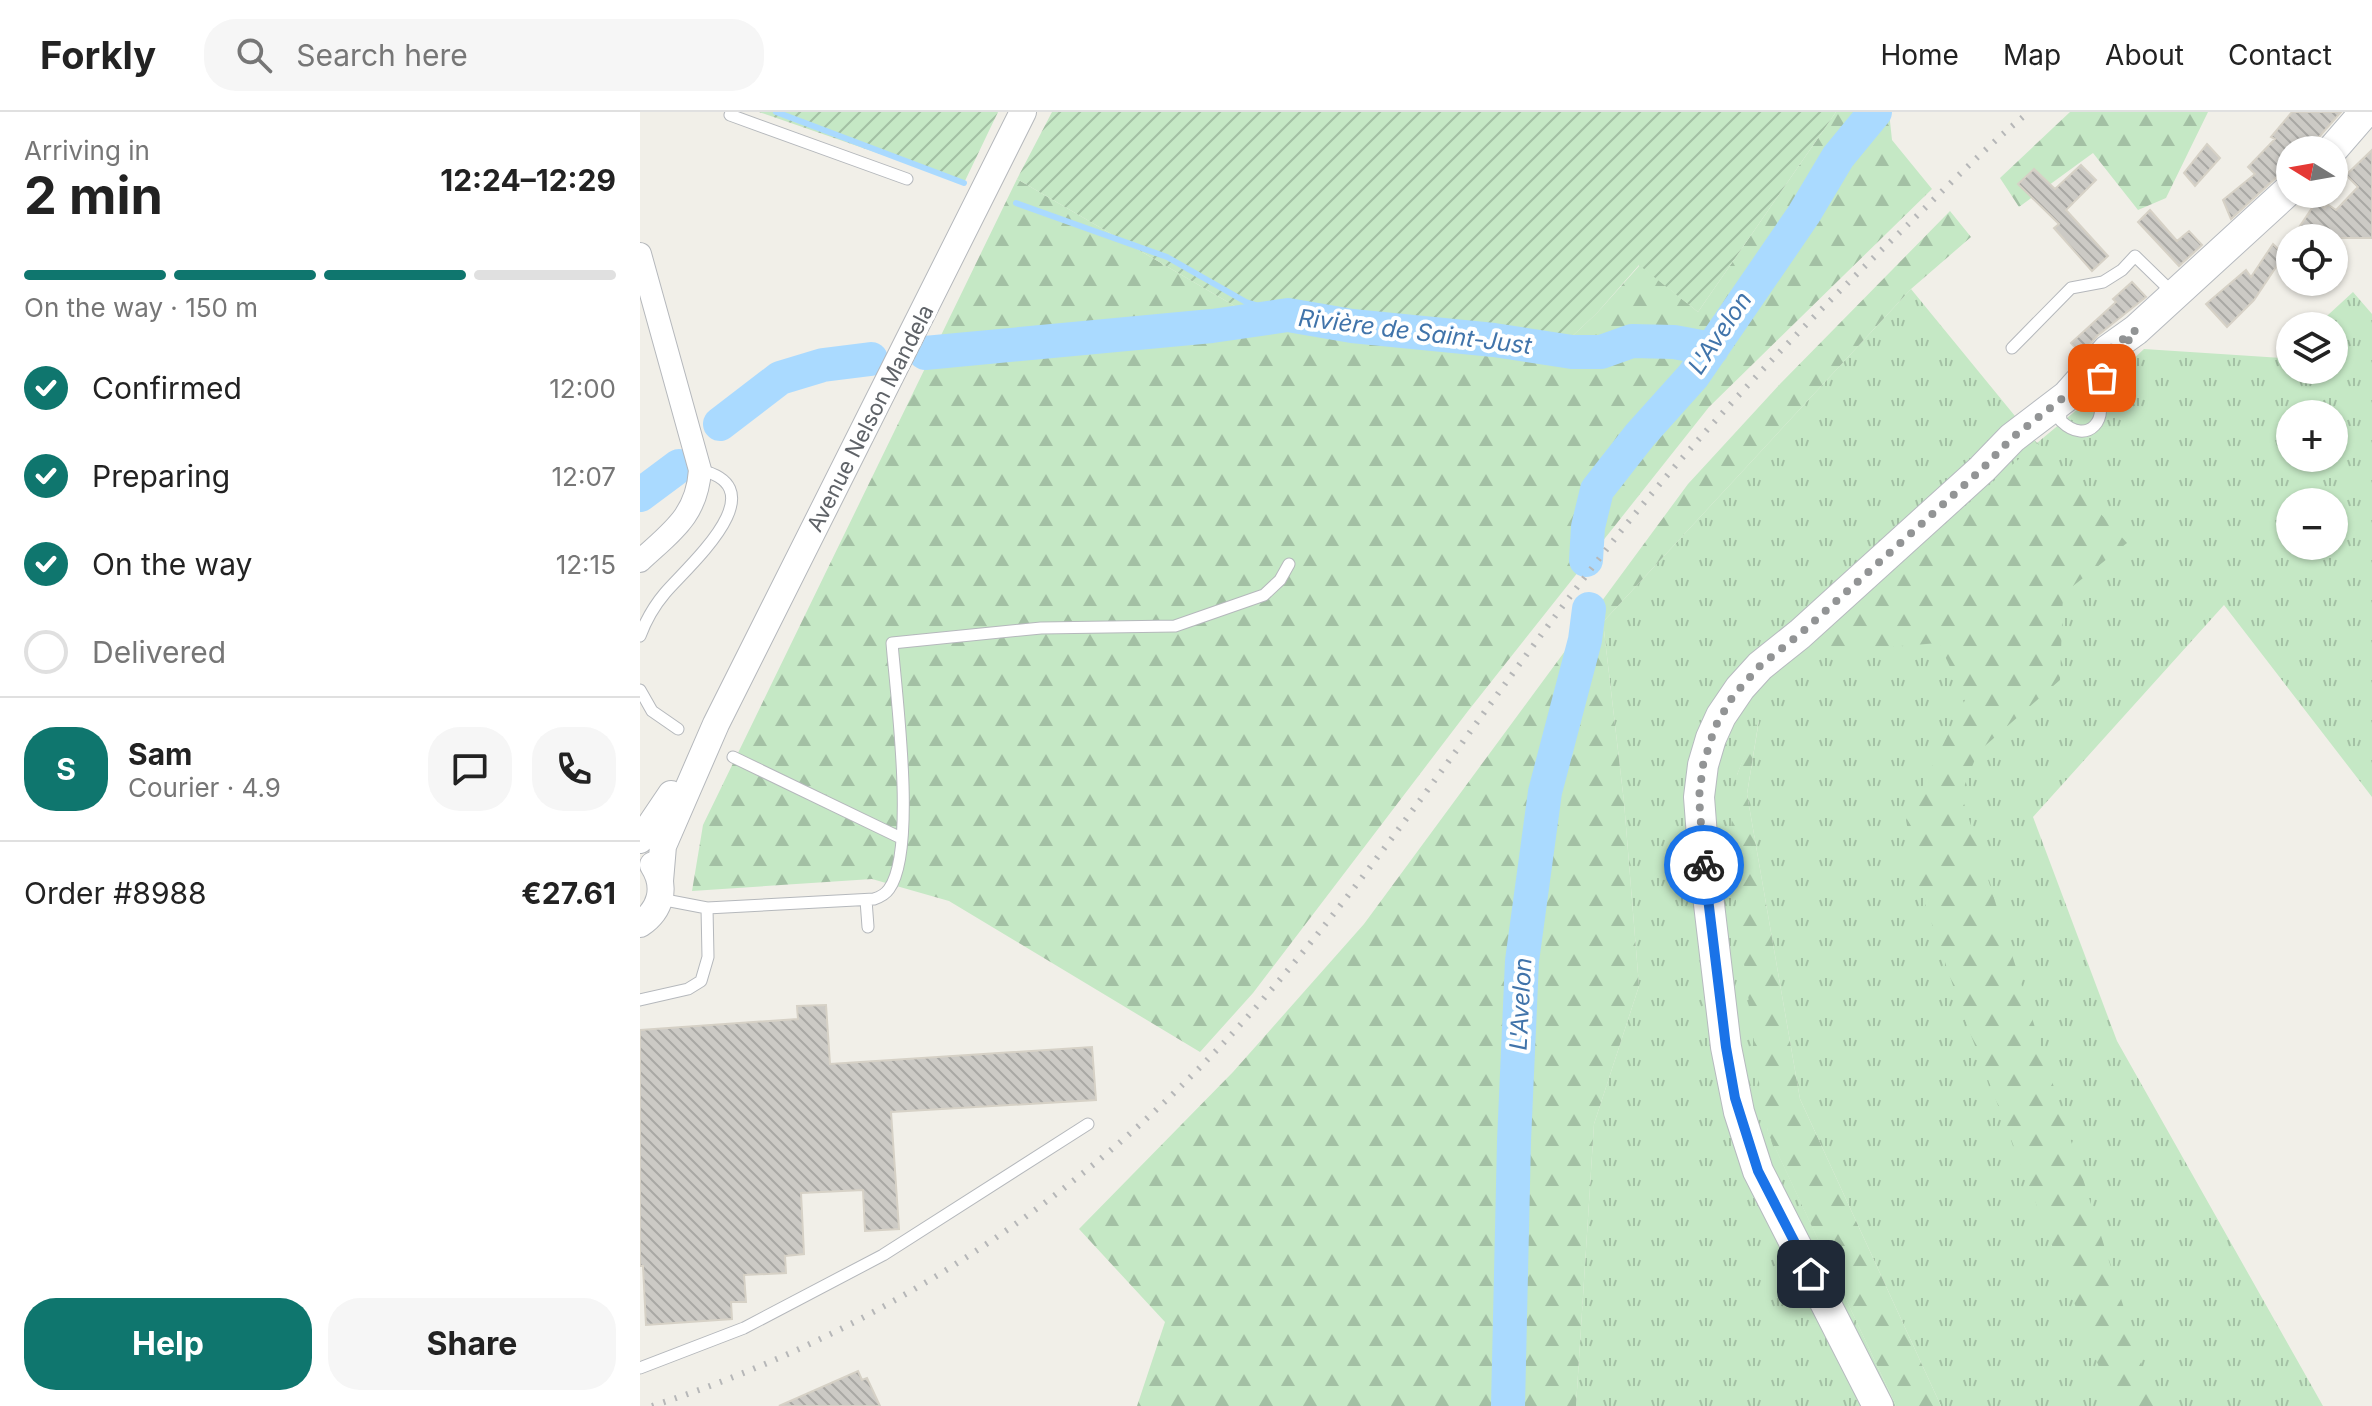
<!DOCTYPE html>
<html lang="en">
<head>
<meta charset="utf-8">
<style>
  body { margin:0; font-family:Inter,sans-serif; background:#f6f6f6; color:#222; height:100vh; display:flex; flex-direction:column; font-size:30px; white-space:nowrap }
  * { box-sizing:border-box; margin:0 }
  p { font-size:26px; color:#767676 }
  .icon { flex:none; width:44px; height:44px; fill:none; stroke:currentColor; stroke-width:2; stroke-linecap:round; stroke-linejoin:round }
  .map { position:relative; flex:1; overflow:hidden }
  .side { display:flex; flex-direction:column; background:#fff; width:640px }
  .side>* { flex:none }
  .needle { width:52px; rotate:281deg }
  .controls { position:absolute; left:1636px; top:24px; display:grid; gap:16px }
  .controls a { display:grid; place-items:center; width:72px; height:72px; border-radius:50%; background:#fff; box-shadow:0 2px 6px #0004; font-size:40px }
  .pin { position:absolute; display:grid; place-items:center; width:68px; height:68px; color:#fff; margin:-34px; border-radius:16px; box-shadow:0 4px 12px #0006 }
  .courier { position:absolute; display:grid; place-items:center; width:80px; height:80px; margin:-40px; border:6px solid #1a73e8; border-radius:50%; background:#fff; color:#222; box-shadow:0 2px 10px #0007 }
  .headline em { font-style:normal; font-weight:700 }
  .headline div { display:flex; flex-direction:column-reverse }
  .headline { display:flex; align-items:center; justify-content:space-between; height:136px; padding:0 24px }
  h1 { font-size:52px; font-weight:700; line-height:60px }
  .bar { display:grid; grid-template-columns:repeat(4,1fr); gap:12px 8px; align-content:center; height:96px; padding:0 24px }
  .bar i { height:10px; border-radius:6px; background:#e0e0e0 }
  .bar .on { background:#0f766e }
  .bar p { grid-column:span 4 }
  .line { display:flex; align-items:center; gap:20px; padding:0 24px; border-top:2px solid #e0e0e0 }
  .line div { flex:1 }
  .round { display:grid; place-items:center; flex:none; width:84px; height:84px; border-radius:32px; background:#f6f6f6 }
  ol { padding:0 24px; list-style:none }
  li { display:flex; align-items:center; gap:24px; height:88px }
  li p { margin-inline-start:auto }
  li .icon { padding:8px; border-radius:50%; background:#0f766e; color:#fff; stroke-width:4 }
  li:last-child { color:#767676 }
  li i { width:44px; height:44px; border:4px solid #e0e0e0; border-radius:50% }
  .primary-button { display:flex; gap:16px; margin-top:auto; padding:16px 24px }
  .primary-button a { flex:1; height:92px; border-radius:32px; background:#0f766e; color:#fff; font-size:32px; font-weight:700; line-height:92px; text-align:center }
  .primary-button a+a { background:#f6f6f6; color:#222 }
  header { display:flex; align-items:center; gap:48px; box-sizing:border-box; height:112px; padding:0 40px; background:#fff; border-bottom:2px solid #e0e0e0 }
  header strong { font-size:38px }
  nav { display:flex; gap:44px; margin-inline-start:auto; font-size:28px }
  .search { width:560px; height:72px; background:#f6f6f6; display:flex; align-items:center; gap:20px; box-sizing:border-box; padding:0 28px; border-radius:32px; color:#767676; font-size:30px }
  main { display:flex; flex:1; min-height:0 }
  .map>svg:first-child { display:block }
  .grass { fill:url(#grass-tufts); fill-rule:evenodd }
  .forest { fill:url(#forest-firs) }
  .garden { fill:url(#garden-furrows) }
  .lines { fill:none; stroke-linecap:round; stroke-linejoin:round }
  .stream { stroke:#aadaff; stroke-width:6 }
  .river { stroke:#aadaff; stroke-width:34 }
  .building { fill:url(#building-back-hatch); stroke:#d6d1c6; stroke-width:2 }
  .service-casing { stroke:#b5b8bc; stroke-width:13 }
  .minor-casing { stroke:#b5b8bc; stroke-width:24 }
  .tertiary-casing { stroke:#b5b8bc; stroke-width:28 }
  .secondary-casing { stroke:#b6babf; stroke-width:32 }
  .service { stroke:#fff; stroke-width:11 }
  .minor { stroke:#fff; stroke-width:22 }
  .tertiary { stroke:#fff; stroke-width:26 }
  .secondary { stroke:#fff; stroke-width:30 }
  .rail { stroke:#b6b7b8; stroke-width:6; stroke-dasharray:2 10; stroke-linecap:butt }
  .done { stroke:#929495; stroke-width:8; stroke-dasharray:0 14.4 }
  .route { stroke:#1a73e8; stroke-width:10 }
  .labels { text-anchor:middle; stroke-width:8; stroke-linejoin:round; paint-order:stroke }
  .street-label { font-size:22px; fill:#5f6368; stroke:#fff }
  .water-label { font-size:24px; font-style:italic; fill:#4174aa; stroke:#fff }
</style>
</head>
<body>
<header>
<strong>Forkly</strong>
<div class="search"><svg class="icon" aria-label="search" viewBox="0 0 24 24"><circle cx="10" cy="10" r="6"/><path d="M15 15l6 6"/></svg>Search here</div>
<nav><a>Home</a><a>Map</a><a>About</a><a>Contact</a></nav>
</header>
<main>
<section class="side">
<div class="headline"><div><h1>2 min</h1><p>Arriving in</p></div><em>12:24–12:29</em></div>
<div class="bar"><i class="on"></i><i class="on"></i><i class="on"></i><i></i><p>On the way · 150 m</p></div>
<ol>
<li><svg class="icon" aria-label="check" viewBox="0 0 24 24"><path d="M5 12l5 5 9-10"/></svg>Confirmed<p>12:00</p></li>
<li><svg class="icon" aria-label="check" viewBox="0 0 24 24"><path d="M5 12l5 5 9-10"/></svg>Preparing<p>12:07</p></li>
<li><svg class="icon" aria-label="check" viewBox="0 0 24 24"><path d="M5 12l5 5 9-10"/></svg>On the way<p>12:15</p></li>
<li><i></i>Delivered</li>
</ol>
<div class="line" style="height:144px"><b class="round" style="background:#0f766e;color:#fff">S</b><div><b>Sam</b><p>Courier · 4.9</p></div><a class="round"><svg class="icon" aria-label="chat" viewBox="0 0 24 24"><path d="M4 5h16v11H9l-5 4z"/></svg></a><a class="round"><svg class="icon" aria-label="phone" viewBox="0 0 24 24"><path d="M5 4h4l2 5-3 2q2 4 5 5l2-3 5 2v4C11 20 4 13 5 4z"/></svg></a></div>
<div class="line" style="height:104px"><div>Order #8988</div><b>€27.61</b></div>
<div class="primary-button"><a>Help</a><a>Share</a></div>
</section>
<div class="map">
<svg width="1732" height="1294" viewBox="0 0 1732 1294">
  <defs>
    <pattern id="grass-tufts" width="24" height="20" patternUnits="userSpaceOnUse" patternTransform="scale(2)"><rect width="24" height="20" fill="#c5e8c5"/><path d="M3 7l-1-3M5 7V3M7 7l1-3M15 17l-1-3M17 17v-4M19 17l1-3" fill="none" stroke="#a3c0a4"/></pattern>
    <pattern id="forest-firs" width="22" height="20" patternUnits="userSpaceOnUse" patternTransform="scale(2)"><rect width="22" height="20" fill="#c5e8c5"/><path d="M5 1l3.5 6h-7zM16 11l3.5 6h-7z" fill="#a3c0a4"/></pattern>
    <pattern id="garden-furrows" width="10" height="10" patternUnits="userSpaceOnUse" patternTransform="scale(2)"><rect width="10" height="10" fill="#c5e8c5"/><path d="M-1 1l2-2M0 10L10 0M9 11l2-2" fill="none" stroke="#a3c0a4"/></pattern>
    <pattern id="building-back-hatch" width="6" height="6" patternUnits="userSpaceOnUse" patternTransform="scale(2)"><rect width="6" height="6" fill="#cccac5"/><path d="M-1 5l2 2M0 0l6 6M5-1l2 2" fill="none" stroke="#a9a8a4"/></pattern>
  </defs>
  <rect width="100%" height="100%" fill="#f1efe8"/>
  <path class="grass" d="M 1271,177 L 1397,331 L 1457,281 L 1504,237 L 1642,246 L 1650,239 L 1650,258 L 1694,258 L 1694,214 L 1676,214 L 1713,180 L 1732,202 L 1732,685 L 1584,493 L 1393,705 L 1477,929 L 1683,1294 L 1301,1294 L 1160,987 L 1107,682 L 1119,608 L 1097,663 L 1128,1020 L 1256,1294 L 936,1294 L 954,1012 L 999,874 L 984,690 L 963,510 ZM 1650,302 L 1694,302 L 1694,346 L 1650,346 ZM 1650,390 L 1694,390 L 1694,434 L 1650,434 Z"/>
  <path class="forest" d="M 1196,0 L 1249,0 L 1252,28 L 1292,77 L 1069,295 L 828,599 L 613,881 L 560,940 L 309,789 L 232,767 L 52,779 L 63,713 L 377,67 L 605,200 L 666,220 L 805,231 L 911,244 L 957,201 L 1000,153 L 1058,200 Z
    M 1430,0 L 1568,0 L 1526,86 L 1498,98 L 1453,41 L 1379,95 L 1360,66 Z
    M 1310,99 L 1331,125 L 1271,177 L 963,510 L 984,690 L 999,874 L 954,1012 L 936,1294 L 497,1294 L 525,1210 L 439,1117 L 593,960 L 724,812 L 1048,372 L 1140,272 Z
    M 1397,331 L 1487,431 L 1423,482 L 1420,568 L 1338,640 L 1321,682 L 1515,1294 L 1474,1294 L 1322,900 L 1278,771 L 1266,708 L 1325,588 L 1299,531 L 1157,542 Z
    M 1120,601 L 1107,682 L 1160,987 L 1301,1294 L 1256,1294 L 1128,1021 L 1119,970 L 1089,733 L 1097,663 Z"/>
  <path class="garden" d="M 119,0 L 358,0 L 324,71 Z
    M 412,0 L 1196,0 L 1058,200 L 999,153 L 957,201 L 911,244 L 805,231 L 666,220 L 605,200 L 377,67 Z"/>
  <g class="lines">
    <path class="stream" d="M 136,0 L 324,71
      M 376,91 L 527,145 L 606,190 L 648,203"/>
    <path class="river" d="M 285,241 L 572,214 L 648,203 L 712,214 L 854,228 L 932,240 L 961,240 L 992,229 L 1034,230 L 1072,237
      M 80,312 L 140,266 L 183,253 L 231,247
      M 0,383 L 39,354
      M 946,448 L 948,415 L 957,378 L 1000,323 L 1053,264 L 1164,102 L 1198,45 L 1235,0
      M 868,1294 L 874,1029 L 882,849 L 905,680 L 945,528 L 949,497"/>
  </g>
  <path class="building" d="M 1652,0 L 1701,0 L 1678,26 L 1674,38 L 1650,38 L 1650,60 L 1638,64 L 1591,107 L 1583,88 L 1615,62 L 1608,55 L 1635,27 L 1631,25 Z
    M 1567,32 L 1580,46 L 1555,74 L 1544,61 Z
    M 1732,38 L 1732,126 L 1652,126 L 1676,90 L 1685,96 L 1687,92 L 1696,98 L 1718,75 L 1706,63 Z
    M 1441,53 L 1456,68 L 1426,98 L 1468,144 L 1452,159 L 1414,116 L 1419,112 L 1378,72 L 1394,57 L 1415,77 Z
    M 1510,98 L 1537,129 L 1549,119 L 1562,133 L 1539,154 L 1498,110 Z
    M 1633,132 L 1644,143 L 1614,188 L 1587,215 L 1566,192 L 1606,158 L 1611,165 Z
    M 1492,170 L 1506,185 L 1457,224 L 1441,242 L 1431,231 L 1476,190 L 1473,187 Z
    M 186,893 L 190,952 L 452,935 L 456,988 L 251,1000 L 259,1117 L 225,1119 L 223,1078 L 161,1081 L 164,1142 L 145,1144 L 146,1161 L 104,1163 L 106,1190 L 91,1190 L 92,1207 L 6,1213 L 3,1154 L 0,1154 L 0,918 L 158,907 L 157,894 Z
    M 218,1259 L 222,1268 L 227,1266 L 240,1294 L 139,1294 Z"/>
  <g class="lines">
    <defs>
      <path id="service" d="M 90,3 L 267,67
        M 1372,236 L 1431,176 L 1463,170 L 1482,158 L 1495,144 L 1534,182
        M 1420,295 L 1421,309 C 1448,335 1472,306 1455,277
        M 0,524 C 6,508 14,494 25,481 C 48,454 139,376 60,358
        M 0,578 L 12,599 L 38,617
        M 93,645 L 261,726
        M 20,787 L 67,796 L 234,787 C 240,785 245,783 249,777 C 277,739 256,582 252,531 L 401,516 L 535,514 L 624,483 L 640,468 L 649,452
        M 226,788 L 228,815
        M 0,888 L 48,877 L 61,869 L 68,845 L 67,796
        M 0,1256 L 104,1216 L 243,1143 L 448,1012"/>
      <path id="minor" d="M 0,142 L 60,358 C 57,404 31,420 0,449"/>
      <path id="tertiary" d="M 0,728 L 31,682
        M 20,769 L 23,734 L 76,612 L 383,0
        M 0,812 C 21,798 27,775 13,753"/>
      <path id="secondary" d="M 1692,38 L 1725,0
        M 1238,1294 L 1118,1059 L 1099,1000 L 1086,935 L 1064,750 L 1059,685 L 1063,653 L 1071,626 L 1081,604 L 1100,576 L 1120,554 L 1160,522 L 1342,357 L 1372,326 L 1427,284 L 1468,238 L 1496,218 L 1650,77"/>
    </defs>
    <use href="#service" class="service-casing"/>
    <use href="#minor" class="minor-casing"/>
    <use href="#tertiary" class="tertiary-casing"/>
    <use href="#secondary" class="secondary-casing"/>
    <use href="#service" class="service"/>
    <use href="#minor" class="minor"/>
    <use href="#tertiary" class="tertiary"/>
    <use href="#secondary" class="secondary"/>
    <path class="rail" d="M 12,1294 C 243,1220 449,1083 610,902 C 738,758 843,595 962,443 C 1051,329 1151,225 1255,125 C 1299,83 1342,38 1389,0"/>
  </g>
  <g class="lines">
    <path class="done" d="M 1064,753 L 1059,685 L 1063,653 L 1075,615 L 1093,584 L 1120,554 L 1160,522 L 1342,357 L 1372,326 L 1433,278 L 1468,238 L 1496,218 L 1462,266"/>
    <path class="route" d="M 1064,753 L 1086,935 L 1095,986 L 1118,1059 L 1171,1162"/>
  </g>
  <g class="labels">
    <g class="street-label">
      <text transform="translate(230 306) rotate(-63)" y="8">Avenue Nelson Mandela</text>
    </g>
    <g class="water-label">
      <text transform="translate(775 220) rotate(7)" y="8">Rivière de Saint-Just</text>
      <text transform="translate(1080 221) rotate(-56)" y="8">L'Avelon</text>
      <text transform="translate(881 892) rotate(-87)" y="8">L'Avelon</text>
    </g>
  </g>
</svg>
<div class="controls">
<a><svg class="needle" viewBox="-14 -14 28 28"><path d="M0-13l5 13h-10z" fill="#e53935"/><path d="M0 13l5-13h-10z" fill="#767676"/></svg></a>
<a><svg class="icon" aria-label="locate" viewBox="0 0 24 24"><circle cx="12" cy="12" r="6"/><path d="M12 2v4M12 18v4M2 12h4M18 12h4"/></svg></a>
<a><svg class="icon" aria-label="layers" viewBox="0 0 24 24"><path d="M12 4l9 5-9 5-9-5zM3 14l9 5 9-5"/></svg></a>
<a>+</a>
<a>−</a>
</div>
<div class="pin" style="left:1462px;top:266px;background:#ea580c"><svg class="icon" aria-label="bag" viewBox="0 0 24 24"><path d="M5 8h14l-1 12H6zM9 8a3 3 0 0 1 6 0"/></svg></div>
<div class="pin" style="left:1171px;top:1162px;background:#1f2937"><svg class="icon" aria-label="home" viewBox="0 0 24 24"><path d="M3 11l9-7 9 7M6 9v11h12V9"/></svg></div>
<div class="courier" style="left:1064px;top:753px"><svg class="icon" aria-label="bike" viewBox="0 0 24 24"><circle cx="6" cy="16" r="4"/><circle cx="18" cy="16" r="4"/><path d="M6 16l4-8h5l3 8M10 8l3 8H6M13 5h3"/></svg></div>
</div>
</main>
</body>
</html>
